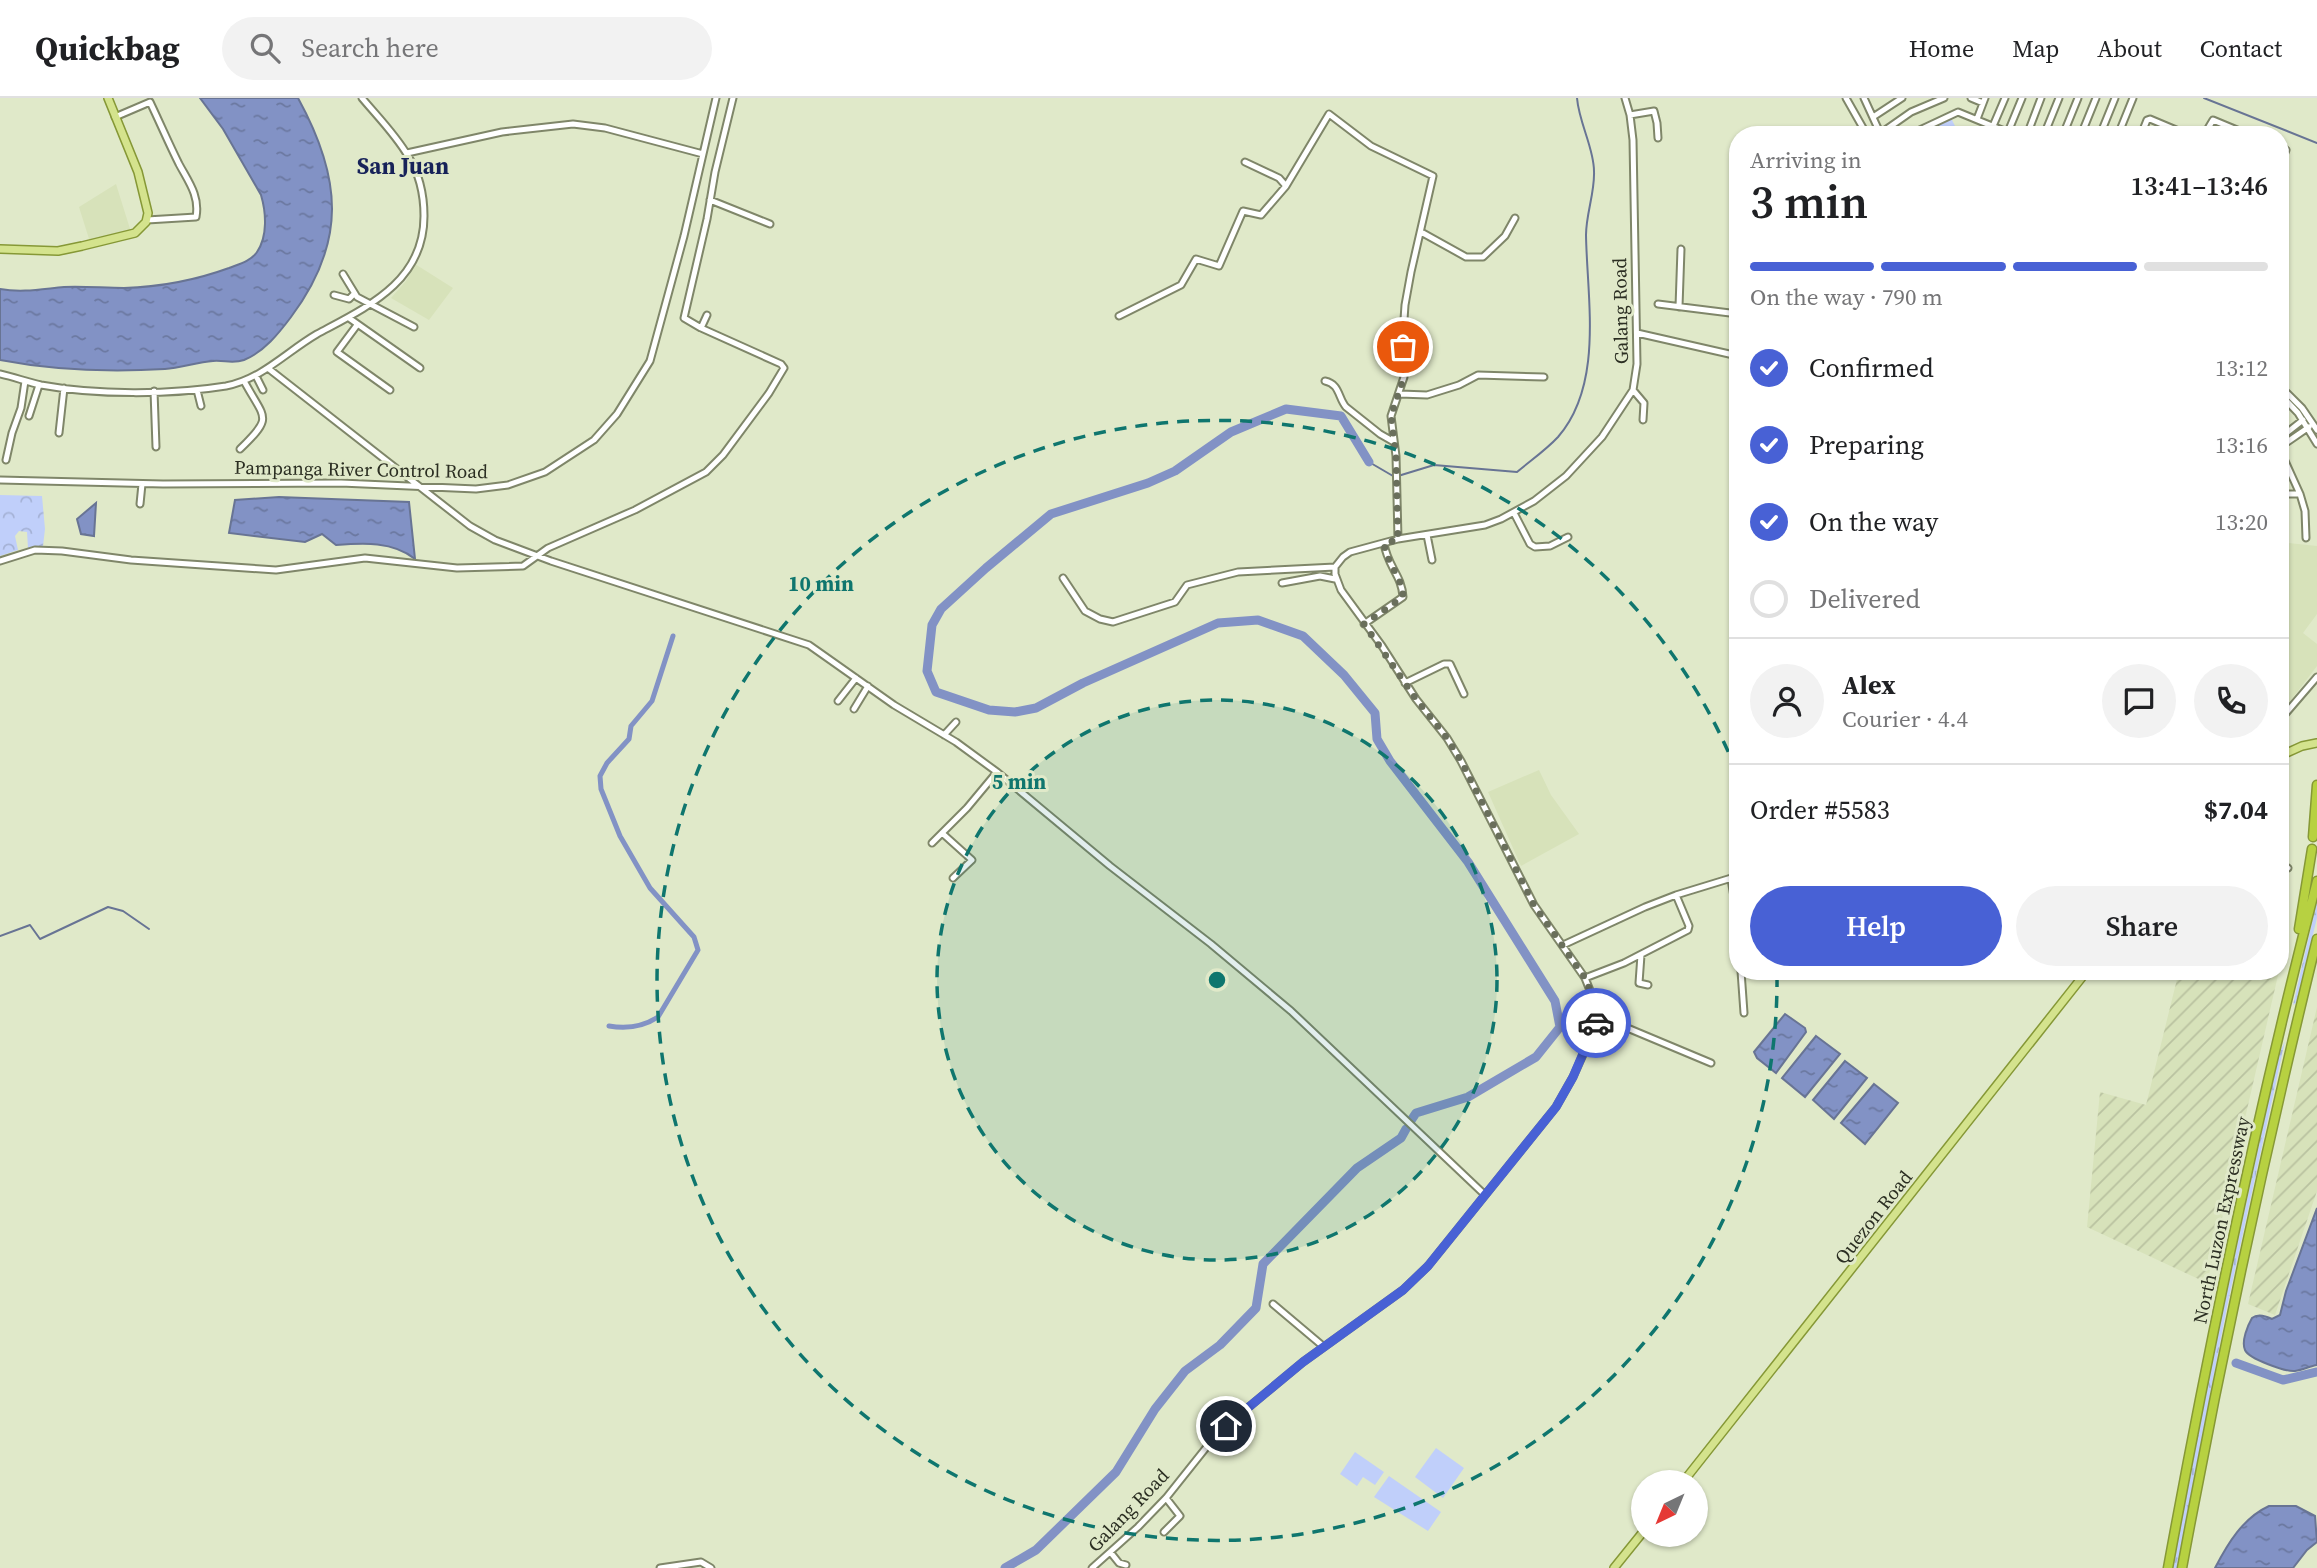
<!DOCTYPE html>
<html lang="en">
<head>
<meta charset="utf-8">
<style>
  body { margin:0; font-family:"Source Serif 4",serif; background:#f2f2f2; color:#202124; height:100vh; display:flex; flex-direction:column; font-size:26px; white-space:nowrap }
  * { box-sizing:border-box; margin:0 }
  p { font-size:23px; color:#757577 }
  .icon { flex:none; width:38px; height:38px; fill:none; stroke:currentColor; stroke-width:2; stroke-linecap:round; stroke-linejoin:round }
  .map { position:relative; flex:1; overflow:hidden }
  .sheet { position:absolute; left:1729px; top:28px; width:560px; height:854px; display:flex; flex-direction:column; background:#fff; border-radius:28px; box-shadow:0 2px 5px #0004 }
  .sheet>* { flex:none }
  .needle { width:46px; rotate:223deg }
  .controls { position:absolute; left:1631px; top:1372px; display:grid; gap:14px }
  .controls a { display:grid; place-items:center; width:77px; height:77px; border-radius:50%; background:#fff; box-shadow:0 2px 5px #0004; font-size:35px }
  .pin { position:absolute; display:grid; place-items:center; width:60px; height:60px; color:#fff; margin:-30px; border:4px solid #fff; border-radius:50%; box-shadow:0 2px 7px #0007 }
  .courier { position:absolute; display:grid; place-items:center; width:70px; height:70px; margin:-35px; border:5px solid #4861d5; border-radius:50%; background:#fff; color:#222; box-shadow:0 2px 9px #0007 }
  .summary em { font-style:normal; font-weight:600 }
  .summary div { display:flex; flex-direction:column-reverse }
  .summary { display:flex; align-items:center; justify-content:space-between; height:119px; padding:0 21px }
  h1 { font-size:46px; font-weight:600; line-height:52px }
  .bar { display:grid; grid-template-columns:repeat(4,1fr); gap:10px 7px; align-content:center; height:84px; padding:0 21px }
  .bar i { height:9px; border-radius:5px; background:#e0e0e0 }
  .bar .on { background:#4861d5 }
  .bar p { grid-column:span 4 }
  .line { display:flex; align-items:center; gap:18px; padding:0 21px; border-top:2px solid #e0e0e0 }
  .line div { flex:1 }
  .round { display:grid; place-items:center; flex:none; width:74px; height:74px; border-radius:37px; background:#f2f2f2 }
  ol { padding:0 21px; list-style:none }
  li { display:flex; align-items:center; gap:21px; height:77px }
  li p { margin-inline-start:auto }
  li .icon { padding:7px; border-radius:50%; background:#4861d5; color:#fff; stroke-width:4 }
  li:last-child { color:#757577 }
  li i { width:38px; height:38px; border:4px solid #e0e0e0; border-radius:50% }
  .cta { display:flex; gap:14px; margin-top:auto; padding:14px 21px }
  .cta a { flex:1; height:80px; border-radius:42px; background:#4861d5; color:#fff; font-size:28px; font-weight:600; line-height:80px; text-align:center }
  .cta a+a { background:#f2f2f2; color:#202124 }
  header { display:flex; align-items:center; gap:42px; box-sizing:border-box; height:98px; padding:0 35px; background:#fff; border-bottom:2px solid #e0e0e0 }
  header strong { font-size:33px }
  nav { display:flex; gap:38px; margin-inline-start:auto; font-size:24px }
  .search { width:490px; height:63px; background:#f2f2f2; display:flex; align-items:center; gap:18px; box-sizing:border-box; padding:0 24px; border-radius:38px; color:#757577; font-size:26px }
  .map>svg:first-child { display:block }
  .built { fill:#d7e2ba }
  .industrial { fill:url(#industrial-furrows) }
  .grass { fill:url(#grass-tufts) }
  .park { fill:url(#park-crowns) }
  .pitch { fill:#c0cffa }
  .water { fill:url(#water-ripples); stroke:#687494; stroke-width:2 }
  .lines { fill:none; stroke-linecap:round; stroke-linejoin:round }
  .stream { stroke:#687494; stroke-width:2 }
  .canal { stroke:#8292c5; stroke-width:5 }
  .river { stroke:#8292c5; stroke-width:9 }
  .minor-casing { stroke:#7f8669; stroke-width:9 }
  .major-casing { stroke:#869836; stroke-width:10 }
  .highway-casing { stroke:#869836; stroke-width:11 }
  .minor { stroke:#fff; stroke-width:5 }
  .major { stroke:#d4e38d; stroke-width:7 }
  .highway { stroke:#b7d141; stroke-width:8 }
  .done { stroke:#6a6f5c; stroke-width:7; stroke-dasharray:0 12.6 }
  .route { stroke:#4861d5; stroke-width:9 }
  .ring { fill:none; stroke:#0f766e; stroke-width:3.5; stroke-dasharray:12 9 }
  .labels { text-anchor:middle; stroke-width:6; stroke-linejoin:round; paint-order:stroke }
  .street-label { font-size:19px; fill:#2b2e22; stroke:#e0e9c9 }
  .quarter-label { font-size:23px; font-weight:bold; fill:#172259; stroke:#e0e9c9 }
  .centre { fill:#0f766e; stroke:#e0e9c9; stroke-width:3.5 }
  .ring-label { font-size:21px; text-anchor:middle; font-weight:bold; fill:#0f766e; stroke:#e0e9c9; stroke-width:6; stroke-linejoin:round; paint-order:stroke }
</style>
</head>
<body>
<header>
<strong>Quickbag</strong>
<div class="search"><svg class="icon" aria-label="search" viewBox="0 0 24 24"><circle cx="10" cy="10" r="6"/><path d="M15 15l6 6"/></svg>Search here</div>
<nav><a>Home</a><a>Map</a><a>About</a><a>Contact</a></nav>
</header>
<div class="map">
<svg width="2317" height="1470" viewBox="0 0 2317 1470">
  <defs>
    <pattern id="industrial-furrows" width="10" height="10" patternUnits="userSpaceOnUse" patternTransform="scale(1.75)"><rect width="10" height="10" fill="#d7e2ba"/><path d="M-1 1l2-2M0 10L10 0M9 11l2-2" fill="none" stroke="#b9c2a0"/></pattern>
    <pattern id="grass-tufts" width="24" height="20" patternUnits="userSpaceOnUse" patternTransform="scale(1.75)"><rect width="24" height="20" fill="#c0cffa"/><path d="M3 7l-1-3M5 7V3M7 7l1-3M15 17l-1-3M17 17v-4M19 17l1-3" fill="none" stroke="#a5b2d6"/></pattern>
    <pattern id="park-crowns" width="20" height="18" patternUnits="userSpaceOnUse" patternTransform="scale(1.75)"><rect width="20" height="18" fill="#c0cffa"/><path d="M2 6a3 3 0 1 1 6 0M12 15a3 3 0 1 1 6 0" fill="none" stroke="#a5b2d6"/></pattern>
    <pattern id="water-ripples" width="26" height="14" patternUnits="userSpaceOnUse" patternTransform="scale(1.75)"><rect width="26" height="14" fill="#8292c5"/><path d="M2 4q2-2 4 0t4 0M15 11q2-2 4 0t4 0" fill="none" stroke="#6b78a0"/></pattern>
  </defs>
  <rect width="100%" height="100%" fill="#e0e9c9"/>
  <path class="built" d="M 116,86 L 131,134 L 90,144 L 79,109 Z
    M 415,166 L 453,190 L 429,222 L 391,200 L 406,183 Z
    M 2280,444 L 2317,448 L 2317,516 L 2303,535 L 2317,546 L 2317,568 L 2285,610 L 2280,607 Z
    M 1539,672 L 1551,697 L 1579,736 L 1521,768 L 1488,694 Z"/>
  <path class="industrial" d="M 2179,873 L 2279,873 L 2207,1185 L 2087,1129 L 2100,994 L 2146,1007 Z
    M 2317,909 L 2317,1093 L 2275,1217 L 2248,1206 Z"/>
  <path class="grass" d="M 2317,803 L 2317,820 L 2296,905 L 2293,907 Z
    M 2285,943 L 2227,1209 L 2177,1470 L 2171,1470 L 2209,1277 L 2278,959 Z"/>
  <path class="park" d="M 0,397 L 42,398 L 45,431 L 43,448 L 28,450 L 27,434 L 19,433 L 15,438 L 18,452 L 0,458 Z"/>
  <path class="pitch" d="M 1951,20 L 1957,32 L 1946,37 L 1934,37 L 1931,29 Z
    M 1436,1350 L 1464,1370 L 1443,1400 L 1415,1379 Z
    M 1355,1354 L 1384,1374 L 1375,1387 L 1363,1379 L 1357,1388 L 1340,1376 Z
    M 1389,1378 L 1441,1414 L 1428,1433 L 1374,1399 Z"/>
  <path class="water" d="M 200,0 L 298,0 C 342,80 347,144 291,219 C 279,235 264,254 244,262 C 233,266 224,262 213,263 C 197,264 181,270 165,271 C 113,274 52,272 0,262 L 0,191 C 22,195 42,191 64,189 C 84,188 104,190 124,190 C 159,189 196,182 229,170 C 239,166 251,163 257,154 C 268,138 266,114 261,97 L 223,31 Z
    M 279,399 L 409,404 L 415,461 C 393,443 363,445 336,447 L 322,436 L 305,444 L 229,435 L 235,402 Z
    M 96,405 L 94,438 L 81,436 L 77,421 Z
    M 1785,916 L 1805,930 L 1806,934 L 1776,975 L 1757,960 L 1754,954 Z
    M 1816,938 L 1840,956 L 1805,999 L 1782,980 Z
    M 1845,963 L 1867,980 L 1834,1021 L 1813,1002 Z
    M 1874,986 L 1898,1005 L 1865,1046 L 1841,1025 Z
    M 2317,1110 L 2317,1267 C 2310,1268 2303,1272 2295,1273 C 2286,1274 2249,1261 2245,1252 C 2241,1243 2248,1227 2252,1220 C 2258,1215 2266,1218 2272,1221 L 2280,1217 L 2286,1193 Z
    M 2269,1408 L 2296,1408 L 2315,1418 L 2317,1444 L 2307,1452 L 2293,1470 L 2215,1470 C 2228,1445 2243,1420 2269,1408 Z"/>
  <g class="lines">
    <path class="stream" d="M 2204,0 L 2317,45
      M 1369,364 L 1393,378
      M 1398,378 L 1434,367 L 1517,374 C 1530,363 1546,352 1558,339 C 1604,286 1587,201 1586,137 C 1586,116 1595,94 1594,73 C 1594,50 1579,25 1577,0
      M 0,838 L 30,827 L 40,841 L 108,809 L 123,813 L 149,831"/>
    <path class="canal" d="M 609,928 C 627,931 643,929 658,919 L 698,852 L 694,839 L 650,790 L 620,738 L 601,691 L 600,678 L 607,665 L 629,641 L 631,628 L 652,603 L 673,538"/>
    <path class="river" d="M 1369,364 L 1341,318 L 1286,311 L 1231,334 L 1175,373 L 1148,385 L 1051,416 L 986,470 L 941,511 L 932,527 L 927,573 L 936,594 L 989,612 L 1015,614 L 1036,610 L 1083,585 L 1218,525 L 1258,522 L 1303,538 L 1344,577 L 1375,615 L 1377,641 L 1390,663 L 1468,764 L 1555,903 L 1560,929 L 1536,959 L 1468,999 L 1416,1015 L 1410,1024
      M 2236,1265 L 2283,1282 L 2317,1274
      M 1005,1470 L 1036,1452 L 1116,1374 L 1155,1311 L 1185,1273 L 1220,1247 L 1256,1210 L 1263,1166 L 1357,1070 L 1401,1040 L 1406,1031"/>
    <defs>
      <path id="minor" d="M 1846,0 L 1867,37
        M 1864,0 L 1881,37
        M 1971,0 L 1983,5
        M 1630,17 L 1654,13 L 1657,25 L 1658,40
        M 115,19 L 150,4 C 160,25 169,46 179,66 C 188,83 200,98 196,119 L 147,122
        M 1873,19 L 1902,0
        M 1977,21 L 1985,0
        M 1993,28 L 2005,0
        M 2008,34 L 2022,0
        M 1881,35 L 1911,14 L 1944,0
        M 1909,37 L 1958,14 L 2014,37
        M 2027,37 L 2041,0
        M 2044,37 L 2059,0
        M 2063,37 L 2078,0
        M 2081,37 L 2096,0
        M 2100,37 L 2115,0
        M 2118,37 L 2133,0
        M 2141,37 L 2147,22 L 2150,21 L 2188,37
        M 2204,37 L 2213,22 L 2249,37
        M 2280,48 L 2286,52 L 2280,67
        M 407,55 L 502,34 L 573,26 L 605,30 L 703,56
        M 1245,64 L 1279,80 L 1286,88 L 1329,16 L 1371,48 L 1433,78 L 1411,174 L 1405,207 L 1403,236 L 1404,279 L 1391,318 L 1396,358 L 1398,441
        M 710,102 L 770,126
        M 1421,134 L 1466,159 L 1483,159 L 1505,138 L 1515,120
        M 343,176 L 357,199 L 414,229
        M 334,197 L 349,201 L 354,196
        M 1658,206 L 1738,216
        M 1679,209 L 1681,151
        M 1119,218 L 1181,187 L 1196,161 L 1219,168 L 1243,113 L 1261,117 L 1286,88
        M 349,220 L 420,270
        M 357,227 L 337,254 L 390,292
        M 701,230 L 707,217
        M 1637,235 L 1738,258
        M 269,271 L 470,428 L 495,442 L 551,463 L 809,547 L 894,607 L 956,644 L 997,674 L 1110,768 L 1211,846 L 1291,913 L 1485,1097
        M 0,276 C 14,279 27,284 41,287 C 95,297 171,297 226,288 C 262,281 286,254 317,236 C 367,209 424,184 424,118 C 424,96 420,77 408,58 C 396,37 377,18 362,0
        M 256,278 L 263,292
        M 1325,283 C 1340,286 1338,300 1346,309 L 1380,336 L 1394,344
        M 2280,288 L 2302,310 L 2317,332
        M 197,292 L 201,308
        M 1633,292 L 1644,305 L 1643,322
        M 154,293 L 156,349
        M 1400,296 L 1427,297 L 1459,287 L 1478,277 L 1544,279
        M 2280,296 L 2298,315 L 2317,346
        M 29,318 L 39,287
        M 59,335 L 64,290
        M 2280,340 L 2303,322
        M 2280,349 L 2309,329
        M 240,351 C 274,318 265,322 244,283
        M 2280,352 L 2300,396 L 2305,413 L 2306,440
        M 6,362 L 12,335 L 21,310 L 25,283
        M 0,382 L 163,386 L 341,385 L 476,391 L 508,387 L 545,374 L 594,342 L 617,316 L 650,263 L 684,138 L 716,0
        M 2280,396 L 2300,396
        M 140,406 L 142,386
        M 1514,415 L 1530,446 L 1535,449 L 1550,448 L 1568,439
        M 1427,437 L 1432,462
        M 0,463 L 35,452 L 62,453 L 131,462 L 276,472 L 365,460 L 457,470 L 523,468 L 548,450 L 635,412 L 706,374 L 723,357 L 769,295 L 784,270 L 781,266 L 701,230 L 684,220 L 707,121 L 715,74 L 733,0
        M 1063,480 L 1085,513 L 1100,521 L 1113,524 L 1175,504 L 1187,487 L 1238,474 L 1335,469
        M 1282,485 L 1320,478 L 1335,481
        M 1364,526 L 1403,499 C 1402,477 1387,468 1384,445
        M 1405,585 L 1444,566 L 1450,566 L 1464,596
        M 838,603 L 856,580
        M 854,611 L 868,588
        M 2280,622 L 2317,579
        M 944,637 L 956,624
        M 942,735 L 972,762 L 953,780
        M 932,745 L 967,710 L 997,674
        M 2280,765 L 2288,770
        M 1731,781 L 1738,823
        M 1563,847 L 1645,809 L 1676,797 L 1738,778
        M 1641,857 L 1639,885 L 1648,887
        M 1741,873 L 1744,915
        M 1585,880 L 1624,865 L 1688,832 L 1689,828 L 1676,797
        M 1597,923 L 1625,929 L 1711,965
        M 1273,1206 L 1324,1249
        M 1232,1324 L 1247,1336 L 1239,1345
        M 1164,1434 L 1180,1418 L 1166,1400
        M 1111,1455 L 1119,1465 L 1126,1467
        M 660,1470 L 701,1464 L 711,1470
        M 1092,1470 L 1138,1429 L 1166,1400 L 1213,1341 L 1226,1328 L 1303,1264 L 1403,1192 L 1428,1168 L 1556,1009 L 1573,979 L 1595,930 L 1597,923 L 1595,905 L 1585,880 L 1534,807 L 1461,663 L 1447,640 L 1416,601 L 1382,548 L 1341,492 L 1335,476 L 1335,469 L 1343,459 L 1350,454 L 1398,441 L 1485,427 L 1501,421 L 1534,403 L 1566,378 L 1602,339 L 1633,292 L 1637,266 L 1633,42 L 1630,17 L 1625,0"/>
      <path id="major" d="M 0,151 L 58,153 L 82,148 L 135,135 L 146,124 L 148,115 L 138,74 L 108,0
        M 2280,658 L 2302,648 L 2317,645
        M 1683,1384 L 2087,873
        M 1614,1470 L 1643,1434"/>
      <path id="highway" d="M 2313,739 L 2317,687
        M 2299,831 L 2312,751
        M 2168,1470 C 2210,1240 2258,1010 2317,783
        M 2182,1470 C 2221,1259 2266,1049 2317,841"/>
    </defs>
    <use href="#minor" class="minor-casing"/>
    <use href="#major" class="major-casing"/>
    <use href="#highway" class="highway-casing"/>
    <use href="#minor" class="minor"/>
    <use href="#major" class="major"/>
    <use href="#highway" class="highway"/>
  </g>
  <g class="lines">
    <path class="done" d="M 1403,249 L 1404,279 L 1391,318 L 1396,358 L 1398,442 L 1384,445 C 1387,468 1402,477 1403,499 L 1364,526 L 1416,601 L 1447,640 L 1461,663 L 1534,807 L 1585,880 L 1595,905 L 1596,925"/>
    <path class="route" d="M 1226,1328 L 1303,1264 L 1403,1192 L 1428,1168 L 1556,1009 L 1573,979 L 1596,925"/>
  </g>
  <circle cx="1217" cy="882" r="280" fill="#0f766e" fill-opacity=".12"/>
  <g class="ring">
    <circle cx="1217" cy="882" r="280"/>
    <path d="M1777 877A560 560 0 1 1 1736 672"/>
  </g>
  <g class="labels">
    <g class="street-label">
      <text transform="translate(1620 213) rotate(-91)" y="7">Galang Road</text>
      <text transform="translate(361 371) rotate(1)" y="7">Pampanga River Control Road</text>
      <text transform="translate(1873 1119) rotate(-52)" y="7">Quezon Road</text>
      <text transform="translate(2221 1122) rotate(-78)" y="7">North Luzon Expressway</text>
      <text transform="translate(1128 1412) rotate(-46)" y="7">Galang Road</text>
    </g>
    <g class="quarter-label">
      <text x="403" y="76">San Juan</text>
    </g>
  </g>
  <circle cx="1217" cy="882" r="10" class="centre"/>
  <g class="ring-label">
    <text x="821" y="493">10 min</text>
    <text x="1019" y="691">5 min</text>
  </g>
</svg>
<div class="controls">
<a><svg class="needle" viewBox="-14 -14 28 28"><path d="M0-13l5 13h-10z" fill="#e53935"/><path d="M0 13l5-13h-10z" fill="#757577"/></svg></a>
</div>
<div class="pin" style="left:1403px;top:249px;background:#ea580c"><svg class="icon" aria-label="bag" viewBox="0 0 24 24"><path d="M5 8h14l-1 12H6zM9 8a3 3 0 0 1 6 0"/></svg></div>
<div class="pin" style="left:1226px;top:1328px;background:#1f2937"><svg class="icon" aria-label="home" viewBox="0 0 24 24"><path d="M3 11l9-7 9 7M6 9v11h12V9"/></svg></div>
<div class="courier" style="left:1596px;top:925px"><svg class="icon" aria-label="car" viewBox="0 0 24 24"><path d="M5 17H2v-5l4-1 3-4h7l3 4 3 1v5h-3M9 17h6M6 11h13"/><circle cx="7" cy="17" r="2"/><circle cx="17" cy="17" r="2"/></svg></div>
<section class="sheet">
<div class="summary"><div><h1>3 min</h1><p>Arriving in</p></div><em>13:41–13:46</em></div>
<div class="bar"><i class="on"></i><i class="on"></i><i class="on"></i><i></i><p>On the way · 790 m</p></div>
<ol>
<li><svg class="icon" aria-label="check" viewBox="0 0 24 24"><path d="M5 12l5 5 9-10"/></svg>Confirmed<p>13:12</p></li>
<li><svg class="icon" aria-label="check" viewBox="0 0 24 24"><path d="M5 12l5 5 9-10"/></svg>Preparing<p>13:16</p></li>
<li><svg class="icon" aria-label="check" viewBox="0 0 24 24"><path d="M5 12l5 5 9-10"/></svg>On the way<p>13:20</p></li>
<li><i></i>Delivered</li>
</ol>
<div class="line" style="height:126px"><a class="round"><svg class="icon" aria-label="person" viewBox="0 0 24 24"><circle cx="12" cy="8" r="4"/><path d="M4 21q1-7 8-7t8 7"/></svg></a><div><b>Alex</b><p>Courier · 4.4</p></div><a class="round"><svg class="icon" aria-label="chat" viewBox="0 0 24 24"><path d="M4 5h16v11H9l-5 4z"/></svg></a><a class="round"><svg class="icon" aria-label="phone" viewBox="0 0 24 24"><path d="M5 4h4l2 5-3 2q2 4 5 5l2-3 5 2v4C11 20 4 13 5 4z"/></svg></a></div>
<div class="line" style="height:91px"><div>Order #5583</div><b>$7.04</b></div>
<div class="cta"><a>Help</a><a>Share</a></div>
</section>
</div>
</body>
</html>
